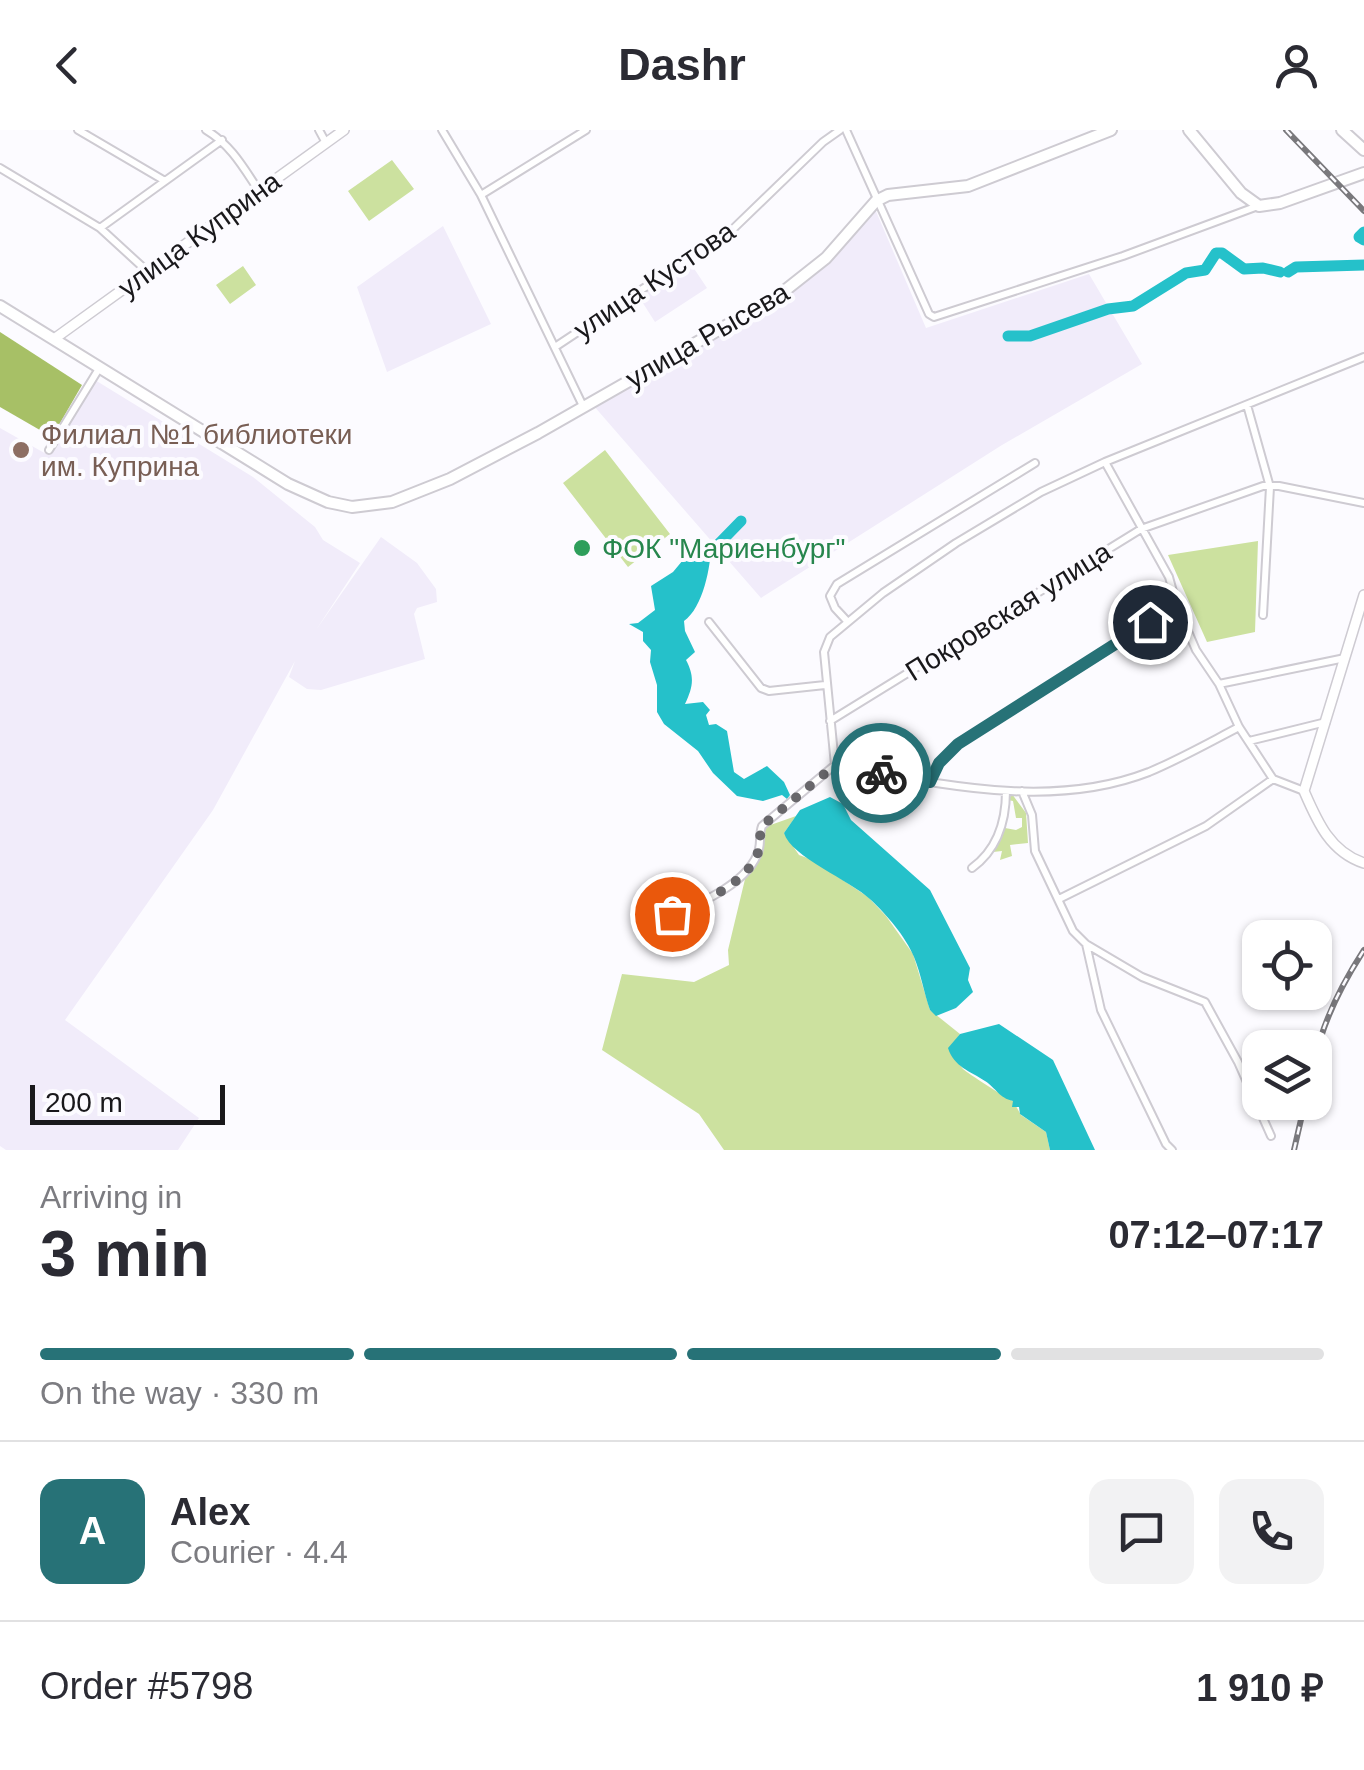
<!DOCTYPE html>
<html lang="en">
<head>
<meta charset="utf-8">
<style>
  body { margin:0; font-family:Helvetica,sans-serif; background:#f2f2f3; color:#2b2b33; height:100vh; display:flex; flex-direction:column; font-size:38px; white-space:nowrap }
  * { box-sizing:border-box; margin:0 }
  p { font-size:32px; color:#7c7c81 }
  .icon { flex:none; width:55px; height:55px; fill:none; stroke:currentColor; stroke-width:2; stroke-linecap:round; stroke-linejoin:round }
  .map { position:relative; height:1020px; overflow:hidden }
  .panel { display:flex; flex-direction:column; background:#fff; flex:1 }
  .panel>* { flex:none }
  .fabs { position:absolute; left:1242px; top:790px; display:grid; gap:20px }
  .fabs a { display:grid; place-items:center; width:90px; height:90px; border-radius:20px; background:#fff; box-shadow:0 2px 8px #0004; font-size:50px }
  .scale { position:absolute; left:30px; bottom:25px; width:195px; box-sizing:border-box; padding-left:10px; border:5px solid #19181b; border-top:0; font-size:28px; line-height:35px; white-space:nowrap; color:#19181b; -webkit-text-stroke:8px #fcfbff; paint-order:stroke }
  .pin { position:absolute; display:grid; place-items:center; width:85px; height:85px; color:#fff; margin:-42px; border:5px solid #fff; border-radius:50%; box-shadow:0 2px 10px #0007 }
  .courier { position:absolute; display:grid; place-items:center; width:100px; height:100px; margin:-50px; border:8px solid #277277; border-radius:50%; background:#fff; color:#222; box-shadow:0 2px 12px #0007 }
  .overview em { font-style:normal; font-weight:800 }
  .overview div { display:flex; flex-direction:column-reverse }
  .overview { display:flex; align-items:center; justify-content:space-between; height:170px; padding:0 40px }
  h1 { font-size:65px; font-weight:800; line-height:75px }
  .bar { display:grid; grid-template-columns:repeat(4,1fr); gap:15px 10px; align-content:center; height:120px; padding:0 40px }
  .bar i { height:12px; border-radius:8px; background:#e1e1e2 }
  .bar .current { background:#277277 }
  .bar p { grid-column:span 4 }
  .line { display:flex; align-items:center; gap:25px; padding:0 40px; border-top:2px solid #e1e1e2 }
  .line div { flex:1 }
  .round { display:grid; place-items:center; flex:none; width:105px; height:105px; border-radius:20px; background:#f2f2f3 }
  header { display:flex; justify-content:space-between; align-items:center; height:130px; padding:0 40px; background:#fff; font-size:45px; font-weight:800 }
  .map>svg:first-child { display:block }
  .built { fill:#f1ecfa }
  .green { fill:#cce19f }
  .forest { fill:#a7c066 }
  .water { fill:#25c1ca }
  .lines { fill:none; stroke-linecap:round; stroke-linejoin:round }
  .river { stroke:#25c1ca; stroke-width:11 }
  .minor-casing { stroke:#cecbd2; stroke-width:10 }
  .tertiary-casing { stroke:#cecbd2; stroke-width:12 }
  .secondary-casing { stroke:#cecbd2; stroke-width:14 }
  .minor { stroke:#fff; stroke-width:6 }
  .tertiary { stroke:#fff; stroke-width:9 }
  .secondary { stroke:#fff; stroke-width:10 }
  .rail-casing { stroke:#79787c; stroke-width:6 }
  .rail { stroke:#fcfbff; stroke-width:2.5; stroke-dasharray:8; stroke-linecap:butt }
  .done { stroke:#68676b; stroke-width:10; stroke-dasharray:0 18 }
  .route { stroke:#277277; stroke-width:12 }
  .education-dot { fill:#8d6e63; stroke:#fcfbff; stroke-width:4 }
  .leisure-dot { fill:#2e9e5b; stroke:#fcfbff; stroke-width:4 }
  .labels { text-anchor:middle; stroke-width:8; stroke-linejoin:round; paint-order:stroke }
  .street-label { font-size:28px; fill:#19181b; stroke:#fcfbff }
  .education-label { font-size:28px; fill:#785e54; stroke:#fcfbff; text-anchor:start }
  .leisure-label { font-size:28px; fill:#27864d; stroke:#fcfbff; text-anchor:start }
</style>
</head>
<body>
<header><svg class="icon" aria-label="back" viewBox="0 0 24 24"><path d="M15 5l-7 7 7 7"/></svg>Dashr<svg class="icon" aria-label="person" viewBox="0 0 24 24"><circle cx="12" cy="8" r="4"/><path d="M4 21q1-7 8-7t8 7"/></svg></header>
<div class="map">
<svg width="1364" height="1020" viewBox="0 0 1364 1020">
  <rect width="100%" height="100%" fill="#fcfbff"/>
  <path class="built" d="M 875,79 L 926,198 L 1089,144 L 1142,234 L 1002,315 L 761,468 L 593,275 L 799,158 L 829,131 Z
    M 443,96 L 491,194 L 387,242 L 357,157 Z
    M 691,134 L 707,158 L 655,192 L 639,167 Z
    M 95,250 L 253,347 L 315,397 L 323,410 L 360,433 L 316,500 L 381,407 L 417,433 L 436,459 L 437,472 L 417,478 L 414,484 L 425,529 L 321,560 L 307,559 L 289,547 L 295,531 L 213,680 L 65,890 L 199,988 L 178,1020 L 6,1020 L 0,1016 L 0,298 L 48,325 Z"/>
  <path class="green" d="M 392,30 L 414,59 L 369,91 L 348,61 Z
    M 243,136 L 256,155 L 230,174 L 216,155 Z
    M 605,320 L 670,404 L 628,437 L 563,353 Z
    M 1258,411 L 1255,502 L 1207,512 L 1168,425 Z
    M 1012,664 L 1026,683 L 1028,713 L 1010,715 L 1012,726 L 1000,730 L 1002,721 L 993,722 L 1005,698 L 1016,700 L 1022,697 L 1022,688 L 1016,688 L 1013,671 L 1008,670 Z
    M 796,686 L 784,703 L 799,725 L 813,730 L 868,767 L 886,786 L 913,824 L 930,880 L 960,904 L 952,915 C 955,922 958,933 963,939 C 966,942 1009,970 1013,971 L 1021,985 L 1046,1002 L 1050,1020 L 724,1020 L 699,984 L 602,920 L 622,844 L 694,852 L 729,835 L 728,820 L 746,745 L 759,721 L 759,699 Z"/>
  <path class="forest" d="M 0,202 L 82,255 L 52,307 L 0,277 Z"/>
  <path class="water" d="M 711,409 C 712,432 704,477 684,491 L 685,501 L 695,522 L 686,530 C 695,547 693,557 685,574 L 703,572 L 710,580 L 706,585 L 709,595 L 716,594 L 727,601 L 734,642 L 744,649 L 767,636 L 784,652 L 790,665 L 787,669 L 782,665 L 763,671 L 737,666 L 713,643 L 698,621 L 664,594 L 657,582 L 657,555 L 650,532 L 651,520 L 643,511 L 643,502 L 629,494 L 638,493 L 655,480 L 651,456 L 673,442 L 688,424 Z
    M 830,667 L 843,674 L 851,690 L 930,760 L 970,838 L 968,850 L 973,862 L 956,878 L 936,886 L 930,880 C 924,863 921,844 914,827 C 906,807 886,784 871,770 C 850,750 791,727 784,703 L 800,680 Z
    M 999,894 L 1053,930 L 1095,1020 L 1050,1020 L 1046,1002 L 1020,984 L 1019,977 L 1012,977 L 1013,971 C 999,968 996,958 985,951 C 970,941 954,937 948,918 L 960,904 Z"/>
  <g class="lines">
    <path class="river" d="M 1364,102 L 1359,107 L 1364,110
      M 1288,142 L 1296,137 L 1364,135
      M 1008,206 L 1030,206 L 1108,179 L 1133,176 L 1186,143 L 1205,140 L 1216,123 L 1222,123 L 1244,139 L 1263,138 L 1280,142
      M 703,430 L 741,391"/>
    <defs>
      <path id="minor" d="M 78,0 L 165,51
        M 206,0 C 231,15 243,37 259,61
        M 319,0 L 326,13
        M 442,0 L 481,65 L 583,276
        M 846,0 L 929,184 L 934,187 L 1123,126 L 1258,76
        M 0,38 L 100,98 L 148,142
        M 481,65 L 586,0
        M 100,98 L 222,10
        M 555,217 L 733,99 L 823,12 L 840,0
        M 1247,275 L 1270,357 L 1263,485
        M 49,320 L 100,237
        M 1105,332 L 1169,447 L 1177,476 L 1196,520 L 1219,554 L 1239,597 L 1273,649 L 1304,661
        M 847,491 L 835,478 L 830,466 L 837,454 L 1035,333
        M 709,492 L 761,558 L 769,561 L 825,555
        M 1219,554 L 1345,528
        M 830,591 L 1141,399 L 1263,356 L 1279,356 L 1364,373
        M 1249,611 L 1326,592
        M 835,635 L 824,522 L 830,507 L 883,463 L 956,413 L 1041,362 L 1105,332 L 1364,227
        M 835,635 C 937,653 1049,681 1149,642 C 1180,629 1210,612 1239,597
        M 930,652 L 939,633 L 958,614 L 1177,476
        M 1022,661 L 1032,685 L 1035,721 L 1073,801 L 1086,814 L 1142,847 L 1205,872 L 1238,932 L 1271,1006
        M 972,738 C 998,719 1006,691 1006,661
        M 1059,769 L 1206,696 L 1273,649
        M 672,784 C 700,774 751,752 759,719 C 761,711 759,704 762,696 L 835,635
        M 1086,814 L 1101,880 L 1166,1014 L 1172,1020"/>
      <path id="tertiary" d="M 54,209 L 344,0
        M 1364,465 L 1304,661 C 1317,691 1330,722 1364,733"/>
      <path id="secondary" d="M 1189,0 L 1241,63 L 1259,76 L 1280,73 L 1364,43
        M 1342,0 L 1364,20
        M 0,176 L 288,354 L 328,372 L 352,377 L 392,372 L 450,349 L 538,303 L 778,166 L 826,128 L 876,71 L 888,65 L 968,56 L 1111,0"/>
    </defs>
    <use href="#minor" class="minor-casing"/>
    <use href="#tertiary" class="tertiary-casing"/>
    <use href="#secondary" class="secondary-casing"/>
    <use href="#minor" class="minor"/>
    <use href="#tertiary" class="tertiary"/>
    <use href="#secondary" class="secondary"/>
    <defs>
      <path id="rail" d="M 1286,0 L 1364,81
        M 1315,930 C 1323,890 1342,854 1364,820
        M 1294,1020 L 1305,972"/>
    </defs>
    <use href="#rail" class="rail-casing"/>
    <use href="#rail" class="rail"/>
  </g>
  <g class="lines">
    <path class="done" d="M 672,784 C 700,774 751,752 759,719 C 761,711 759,704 762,696 L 835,635 L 881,643"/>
    <path class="route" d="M 881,643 L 930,652 L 939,633 L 958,614 L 1150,492"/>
  </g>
  <circle class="education-dot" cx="21" cy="320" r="10"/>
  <circle class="leisure-dot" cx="582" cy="418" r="10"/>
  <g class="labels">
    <g class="street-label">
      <text transform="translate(199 104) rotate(-36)" y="10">улица Куприна</text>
      <text transform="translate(654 150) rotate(-34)" y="10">улица Кустова</text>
      <text transform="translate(707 205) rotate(-30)" y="10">улица Рысева</text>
      <text transform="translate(1008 481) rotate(-32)" y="10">Покровская улица</text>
    </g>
    <g class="education-label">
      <text x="41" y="314">Филиал №1 библиотеки<tspan x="41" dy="32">им. Куприна</tspan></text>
    </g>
    <g class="leisure-label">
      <text x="602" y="428">ФОК "Мариенбург"</text>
    </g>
  </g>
</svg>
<div class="fabs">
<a><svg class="icon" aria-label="locate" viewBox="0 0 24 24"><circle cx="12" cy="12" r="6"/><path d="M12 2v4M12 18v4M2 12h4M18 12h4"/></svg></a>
<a><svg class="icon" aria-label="layers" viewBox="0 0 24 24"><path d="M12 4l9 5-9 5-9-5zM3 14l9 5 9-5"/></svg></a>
</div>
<div class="scale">200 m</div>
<div class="pin" style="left:672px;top:784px;background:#ea580c"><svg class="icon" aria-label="bag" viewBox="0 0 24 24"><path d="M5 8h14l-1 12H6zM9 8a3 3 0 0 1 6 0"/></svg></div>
<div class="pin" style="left:1150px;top:492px;background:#1f2937"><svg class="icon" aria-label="home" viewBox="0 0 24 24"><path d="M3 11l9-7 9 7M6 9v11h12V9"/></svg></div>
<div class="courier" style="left:881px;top:643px"><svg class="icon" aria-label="bike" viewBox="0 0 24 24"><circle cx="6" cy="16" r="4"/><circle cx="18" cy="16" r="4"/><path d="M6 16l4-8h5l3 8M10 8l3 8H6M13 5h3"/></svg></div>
</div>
<section class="panel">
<div class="overview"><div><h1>3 min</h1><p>Arriving in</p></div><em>07:12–07:17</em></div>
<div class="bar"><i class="current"></i><i class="current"></i><i class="current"></i><i></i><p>On the way · 330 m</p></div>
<div class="line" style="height:180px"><b class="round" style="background:#277277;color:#fff">A</b><div><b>Alex</b><p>Courier · 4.4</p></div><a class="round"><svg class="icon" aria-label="chat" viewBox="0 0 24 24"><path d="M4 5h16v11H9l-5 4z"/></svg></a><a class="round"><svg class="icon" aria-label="phone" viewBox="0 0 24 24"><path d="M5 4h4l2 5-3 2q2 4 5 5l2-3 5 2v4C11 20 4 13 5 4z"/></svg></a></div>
<div class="line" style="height:130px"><div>Order #5798</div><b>1 910 ₽</b></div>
</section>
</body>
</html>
